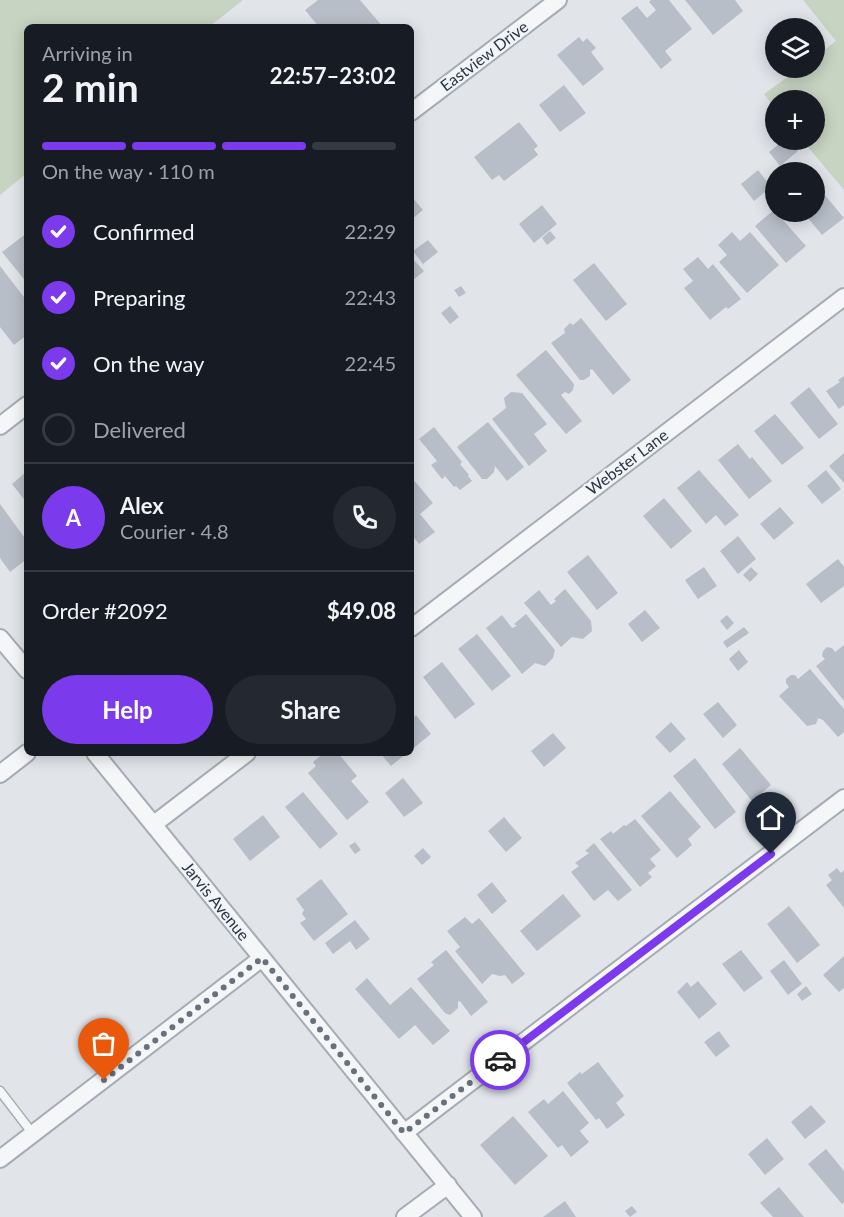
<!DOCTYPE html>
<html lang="en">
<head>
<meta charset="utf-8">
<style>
  body { margin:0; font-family:Lato,sans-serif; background:#242831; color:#f1f3f6; height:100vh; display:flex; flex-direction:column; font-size:22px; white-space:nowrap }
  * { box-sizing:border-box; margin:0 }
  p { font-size:20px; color:#9ea1a6 }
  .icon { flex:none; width:33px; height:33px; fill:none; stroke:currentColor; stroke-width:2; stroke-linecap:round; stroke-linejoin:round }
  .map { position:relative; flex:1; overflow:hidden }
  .panel { position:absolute; left:24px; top:24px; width:390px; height:732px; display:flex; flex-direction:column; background:#171b24; border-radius:9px; box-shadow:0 3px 15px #0003 }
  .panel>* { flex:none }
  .fabs { position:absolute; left:765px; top:18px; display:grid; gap:12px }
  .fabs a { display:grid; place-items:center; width:60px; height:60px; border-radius:50%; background:#171b24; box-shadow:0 3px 15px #0003; font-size:30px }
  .pin { position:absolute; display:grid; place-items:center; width:51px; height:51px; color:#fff; margin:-62px -26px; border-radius:50% 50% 50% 0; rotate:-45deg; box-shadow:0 0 6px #0007 }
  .pin .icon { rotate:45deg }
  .courier { position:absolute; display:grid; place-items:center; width:60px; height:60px; margin:-30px; border:4px solid #7c3aed; border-radius:50%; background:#fff; color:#222; box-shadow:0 2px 8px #0007 }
  .head em { font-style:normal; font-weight:700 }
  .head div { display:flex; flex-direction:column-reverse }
  .head { display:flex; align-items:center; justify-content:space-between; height:102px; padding:0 18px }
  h1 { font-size:39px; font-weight:700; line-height:45px }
  .bar { display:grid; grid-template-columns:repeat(4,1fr); gap:9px 6px; align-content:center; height:72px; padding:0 18px }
  .bar i { height:8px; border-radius:4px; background:#363941 }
  .bar .on { background:#7c3aed }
  .bar p { grid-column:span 4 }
  .line { display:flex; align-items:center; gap:15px; padding:0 18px; border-top:2px solid #363941 }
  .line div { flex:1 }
  .round { display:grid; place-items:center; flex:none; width:63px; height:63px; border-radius:32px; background:#242831 }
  ol { padding:0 18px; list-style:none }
  li { display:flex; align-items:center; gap:18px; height:66px }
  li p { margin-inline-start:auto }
  li .icon { padding:6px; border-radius:50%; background:#7c3aed; color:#fff; stroke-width:4 }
  li:last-child { color:#9ea1a6 }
  li i { width:33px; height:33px; border:3px solid #363941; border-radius:50% }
  .cta { display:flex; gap:12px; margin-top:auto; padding:12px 18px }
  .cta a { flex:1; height:69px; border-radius:36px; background:#7c3aed; color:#fff; font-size:24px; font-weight:700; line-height:69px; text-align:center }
  .cta a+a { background:#242831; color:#f1f3f6 }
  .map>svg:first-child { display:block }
  .green { fill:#c7d4c2 }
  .building { fill:#b8bec7 }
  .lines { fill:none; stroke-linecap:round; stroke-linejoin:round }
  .service-casing { stroke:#a6acb4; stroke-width:11 }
  .minor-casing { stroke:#a6acb4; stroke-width:20 }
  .service { stroke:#f4f6f8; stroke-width:8 }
  .minor { stroke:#f4f6f8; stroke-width:16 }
  .done { stroke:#69717d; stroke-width:6; stroke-dasharray:0 10.8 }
  .route { stroke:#7c3aed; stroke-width:8 }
  .labels { text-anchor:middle; stroke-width:4.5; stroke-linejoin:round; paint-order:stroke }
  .street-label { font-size:16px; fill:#293342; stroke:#f1f4f7 }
</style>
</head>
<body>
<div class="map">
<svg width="844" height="1217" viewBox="0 0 844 1217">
  <rect width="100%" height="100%" fill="#e1e5ea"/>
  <path class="green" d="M 0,0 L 243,0 L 209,27 L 27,27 L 27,173 L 0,195 Z
    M 803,0 L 844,0 L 844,190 L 802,140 L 814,140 L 814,100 L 776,100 L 775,108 L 764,94 L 800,68 L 814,68 L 815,57 L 836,41 Z"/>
  <path class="building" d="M 318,0 L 360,0 L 383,27 L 319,27 L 305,10 Z
    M 651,0 L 669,0 L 692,29 L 665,51 L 672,60 L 661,69 L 621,18 L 637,6 L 647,18 L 656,10 L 649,2 Z
    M 685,0 L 735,0 L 743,11 L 713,35 Z
    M 579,37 L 583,42 L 587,38 L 596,48 L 591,52 L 604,69 L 583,86 L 557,55 Z
    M 564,85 L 586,113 L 560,132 L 539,105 Z
    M 519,122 L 538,146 L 534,149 L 538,155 L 504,181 L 499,175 L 492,180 L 474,157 Z
    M 784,140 L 789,140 L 798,151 L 780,166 L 769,152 Z
    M 758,170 L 771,187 L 754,201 L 741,184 Z
    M 814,182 L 844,218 L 822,235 L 803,212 L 814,212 Z
    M 411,196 L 423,210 L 411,220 Z
    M 542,205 L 557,224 L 534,243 L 519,224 Z
    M 776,208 L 776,212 L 806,246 L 786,263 L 755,226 Z
    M 550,231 L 556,238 L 547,245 L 542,238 Z
    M 732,232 L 740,241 L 750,232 L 779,265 L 747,293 L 719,262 L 727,255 L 718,245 Z
    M 27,233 L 27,283 L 2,252 Z
    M 428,240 L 438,252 L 423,264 L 413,251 Z
    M 411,257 L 424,271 L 411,282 Z
    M 698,257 L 708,269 L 713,264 L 741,299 L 728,309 L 726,307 L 710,320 L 684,288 L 693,281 L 683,269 Z
    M 594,263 L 627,304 L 606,321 L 573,280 Z
    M 0,266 L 27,301 L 27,335 L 14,345 L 0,327 Z
    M 461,286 L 466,293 L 459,297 L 454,290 Z
    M 450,306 L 459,317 L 450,324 L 441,313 Z
    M 581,318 L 631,380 L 613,395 L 592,369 L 590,370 L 590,376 L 584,380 L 580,380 L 551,343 L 565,333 L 564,329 L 570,323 L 573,325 Z
    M 546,350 L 574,384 L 573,390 L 569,394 L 565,392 L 561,395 L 582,421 L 566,434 L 516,375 Z
    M 844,376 L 844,405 L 839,409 L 826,391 L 840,382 L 838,380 Z
    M 809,387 L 838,424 L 819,439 L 790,403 Z
    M 511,392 L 522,393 L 547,424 L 534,434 L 547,451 L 529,466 L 492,419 L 506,408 L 504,398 Z
    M 775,414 L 804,448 L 782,465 L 754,431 Z
    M 488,422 L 524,467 L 507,481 L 495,466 L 494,472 L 487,479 L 482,479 L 457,447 Z
    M 434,427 L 462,462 L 460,464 L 469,475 L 468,476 L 472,481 L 460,490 L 456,486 L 454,487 L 445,476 L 442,479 L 431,465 L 437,461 L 419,439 Z
    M 738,444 L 750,459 L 752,457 L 772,481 L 749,499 L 718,460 Z
    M 844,453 L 844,483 L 829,466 Z
    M 699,470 L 739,515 L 725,526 L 716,515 L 706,524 L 677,488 Z
    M 826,470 L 841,489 L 822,504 L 807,486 Z
    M 27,471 L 27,503 L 12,484 Z
    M 413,479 L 433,503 L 420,514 L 435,532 L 419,544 L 411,534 L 411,481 Z
    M 664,498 L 692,531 L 671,549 L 643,516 Z
    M 0,504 L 27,541 L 27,559 L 10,572 L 0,558 Z
    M 780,507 L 794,523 L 774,540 L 760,524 Z
    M 738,536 L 756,559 L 738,574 L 720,551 Z
    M 588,555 L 618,593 L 597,610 L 567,572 Z
    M 838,559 L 844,567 L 844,586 L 821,603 L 806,584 Z
    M 704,567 L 717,586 L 698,599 L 685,580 Z
    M 751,567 L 758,574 L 750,582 L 743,575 Z
    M 565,589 L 591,621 L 592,631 L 583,639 L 572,637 L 561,647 L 524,603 L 539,590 L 551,605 L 556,601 L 554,599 Z
    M 645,610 L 660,628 L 642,642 L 628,624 Z
    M 526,614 L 555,650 L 553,658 L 545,666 L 535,663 L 522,674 L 486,628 L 502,615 L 512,628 L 517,626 L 514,624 Z
    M 727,615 L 734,623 L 727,630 L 720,621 Z
    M 744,627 L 749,633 L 727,648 L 723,642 Z
    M 477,634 L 511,676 L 492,691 L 458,649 Z
    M 844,645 L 844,701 L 816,666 L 825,659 L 822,656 L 823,651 L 827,647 L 832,648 L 835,652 Z
    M 739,650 L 748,662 L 738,671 L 729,659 Z
    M 442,662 L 475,704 L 455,719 L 423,677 Z
    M 810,669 L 844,709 L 844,732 L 838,737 L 823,720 L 818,718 L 816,724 L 807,726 L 779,696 L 789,687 L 786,683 L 786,679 L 791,675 L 795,675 L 798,679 Z
    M 718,702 L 737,725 L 723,738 L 703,714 Z
    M 416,715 L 431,734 L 411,750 L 411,720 Z
    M 671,722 L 686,739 L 670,753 L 655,737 Z
    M 553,733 L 566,748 L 544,767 L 531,751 Z
    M 740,748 L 771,785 L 752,801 L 722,764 Z
    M 324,753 L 338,753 L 357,776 L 351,781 L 369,802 L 347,820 L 308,773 L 316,766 L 313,762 Z
    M 380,753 L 407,753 L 391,766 Z
    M 695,758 L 736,812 L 715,829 L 673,776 Z
    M 403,778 L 423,803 L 404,817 L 385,793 Z
    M 670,791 L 701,827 L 688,839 L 692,845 L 677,858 L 641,816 Z
    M 303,792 L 338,834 L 320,849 L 285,807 Z
    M 263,815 L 280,837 L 250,861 L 233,839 Z
    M 504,817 L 522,838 L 506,852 L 488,831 Z
    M 635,819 L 661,850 L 650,859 L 656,866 L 648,873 L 652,877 L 640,887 L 600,839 L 611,831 L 613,834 L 624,825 L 626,826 Z
    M 355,842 L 361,850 L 355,854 L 349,846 Z
    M 594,843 L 632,890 L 618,901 L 608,890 L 594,901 L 571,872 L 579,866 L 575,863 L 589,853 L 585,851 Z
    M 423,848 L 431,857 L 422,865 L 414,856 Z
    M 837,868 L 841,873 L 844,870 L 844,908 L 826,885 L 832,880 L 828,875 Z
    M 321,879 L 348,914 L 314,941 L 300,923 L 306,919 L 302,914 L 304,910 L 296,899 Z
    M 492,882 L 507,901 L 492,914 L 477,895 Z
    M 563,894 L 581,916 L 537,951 L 520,931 Z
    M 789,906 L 820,945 L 797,963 L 767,924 Z
    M 465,917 L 472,924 L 479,918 L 525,974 L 512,984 L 505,975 L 500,976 L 492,974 L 482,984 L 455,951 L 460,947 L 447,931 Z
    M 355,920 L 370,939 L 356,950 L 350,941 L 333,954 L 325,943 Z
    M 446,950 L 488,1002 L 471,1016 L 460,1001 L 458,1002 L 458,1008 L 450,1015 L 445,1013 L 417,979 L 434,965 L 431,962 Z
    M 741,950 L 763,978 L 744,992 L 722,964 Z
    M 844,956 L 844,988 L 839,992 L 823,975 Z
    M 784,960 L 802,984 L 788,995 L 770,971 Z
    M 367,978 L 390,1005 L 411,987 L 450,1031 L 433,1045 L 415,1025 L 399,1039 L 355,989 Z
    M 698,981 L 717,1004 L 699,1019 L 677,992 L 687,982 L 691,987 Z
    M 806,986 L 812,994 L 802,1001 L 797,994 Z
    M 719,1031 L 730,1046 L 716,1057 L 704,1042 Z
    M 598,1062 L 624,1096 L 616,1103 L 625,1115 L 607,1129 L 599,1118 L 596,1120 L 567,1083 L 580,1072 L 582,1074 Z
    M 563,1091 L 589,1123 L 580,1131 L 589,1142 L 571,1157 L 562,1145 L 558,1148 L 528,1112 L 544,1099 L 548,1104 Z
    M 811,1105 L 826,1122 L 805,1139 L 791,1122 Z
    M 513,1116 L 548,1156 L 515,1185 L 480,1145 Z
    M 767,1138 L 784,1159 L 765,1175 L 748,1154 Z
    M 826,1149 L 844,1171 L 844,1202 L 842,1204 L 808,1164 Z
    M 779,1187 L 804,1217 L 773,1217 L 760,1203 Z
    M 565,1201 L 576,1217 L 543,1217 Z
    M 632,1206 L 637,1212 L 630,1217 L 625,1211 Z"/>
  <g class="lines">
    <defs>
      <path id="service" d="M 0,1091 L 33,1134"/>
      <path id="minor" d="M 411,112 L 558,0
        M 0,426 L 27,405
        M 411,628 L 844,297
        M 0,638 L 27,670
        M 95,753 L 473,1217
        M 0,774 L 27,753
        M 154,824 L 247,753
        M 404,1133 L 844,798
        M 0,1159 L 262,958
        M 405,1217 L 448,1185"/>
    </defs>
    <use href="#service" class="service-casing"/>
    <use href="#minor" class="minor-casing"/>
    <use href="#service" class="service"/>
    <use href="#minor" class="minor"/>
  </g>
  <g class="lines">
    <path class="done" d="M 104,1080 L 262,958 L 404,1133 L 500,1060"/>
    <path class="route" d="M 500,1060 L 771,854"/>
  </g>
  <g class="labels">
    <g class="street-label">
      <text transform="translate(484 56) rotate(-37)" y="6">Eastview Drive</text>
      <text transform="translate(627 462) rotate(-37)" y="6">Webster Lane</text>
      <text transform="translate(216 901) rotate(51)" y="6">Jarvis Avenue</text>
    </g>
  </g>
</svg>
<div class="fabs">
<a><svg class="icon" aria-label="layers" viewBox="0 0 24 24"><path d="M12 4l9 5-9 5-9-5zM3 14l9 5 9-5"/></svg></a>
<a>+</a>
<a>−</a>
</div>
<div class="pin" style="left:104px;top:1080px;background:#ea580c"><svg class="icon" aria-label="bag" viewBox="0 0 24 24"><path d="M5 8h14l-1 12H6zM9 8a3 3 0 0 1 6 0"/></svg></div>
<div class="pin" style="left:771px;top:854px;background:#1f2937"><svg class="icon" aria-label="home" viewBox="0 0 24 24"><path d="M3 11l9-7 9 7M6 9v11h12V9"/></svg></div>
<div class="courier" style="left:500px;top:1060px"><svg class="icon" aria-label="car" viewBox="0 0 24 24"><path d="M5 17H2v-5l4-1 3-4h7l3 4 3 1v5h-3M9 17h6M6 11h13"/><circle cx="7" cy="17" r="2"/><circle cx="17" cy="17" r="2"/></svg></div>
<section class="panel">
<div class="head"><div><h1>2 min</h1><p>Arriving in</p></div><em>22:57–23:02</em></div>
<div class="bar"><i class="on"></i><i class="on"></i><i class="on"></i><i></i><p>On the way · 110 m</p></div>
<ol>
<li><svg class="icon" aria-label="check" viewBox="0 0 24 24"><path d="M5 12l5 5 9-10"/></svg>Confirmed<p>22:29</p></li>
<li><svg class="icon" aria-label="check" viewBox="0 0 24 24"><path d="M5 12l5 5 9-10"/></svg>Preparing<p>22:43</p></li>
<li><svg class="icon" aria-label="check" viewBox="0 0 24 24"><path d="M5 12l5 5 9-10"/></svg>On the way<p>22:45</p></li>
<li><i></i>Delivered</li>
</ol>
<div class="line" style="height:108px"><b class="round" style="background:#7c3aed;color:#fff">A</b><div><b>Alex</b><p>Courier · 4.8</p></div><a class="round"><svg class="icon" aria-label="phone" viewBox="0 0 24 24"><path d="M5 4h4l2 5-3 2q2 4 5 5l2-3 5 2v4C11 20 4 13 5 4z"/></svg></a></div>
<div class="line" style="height:78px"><div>Order #2092</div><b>$49.08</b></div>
<div class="cta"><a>Help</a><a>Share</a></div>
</section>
</div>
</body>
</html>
